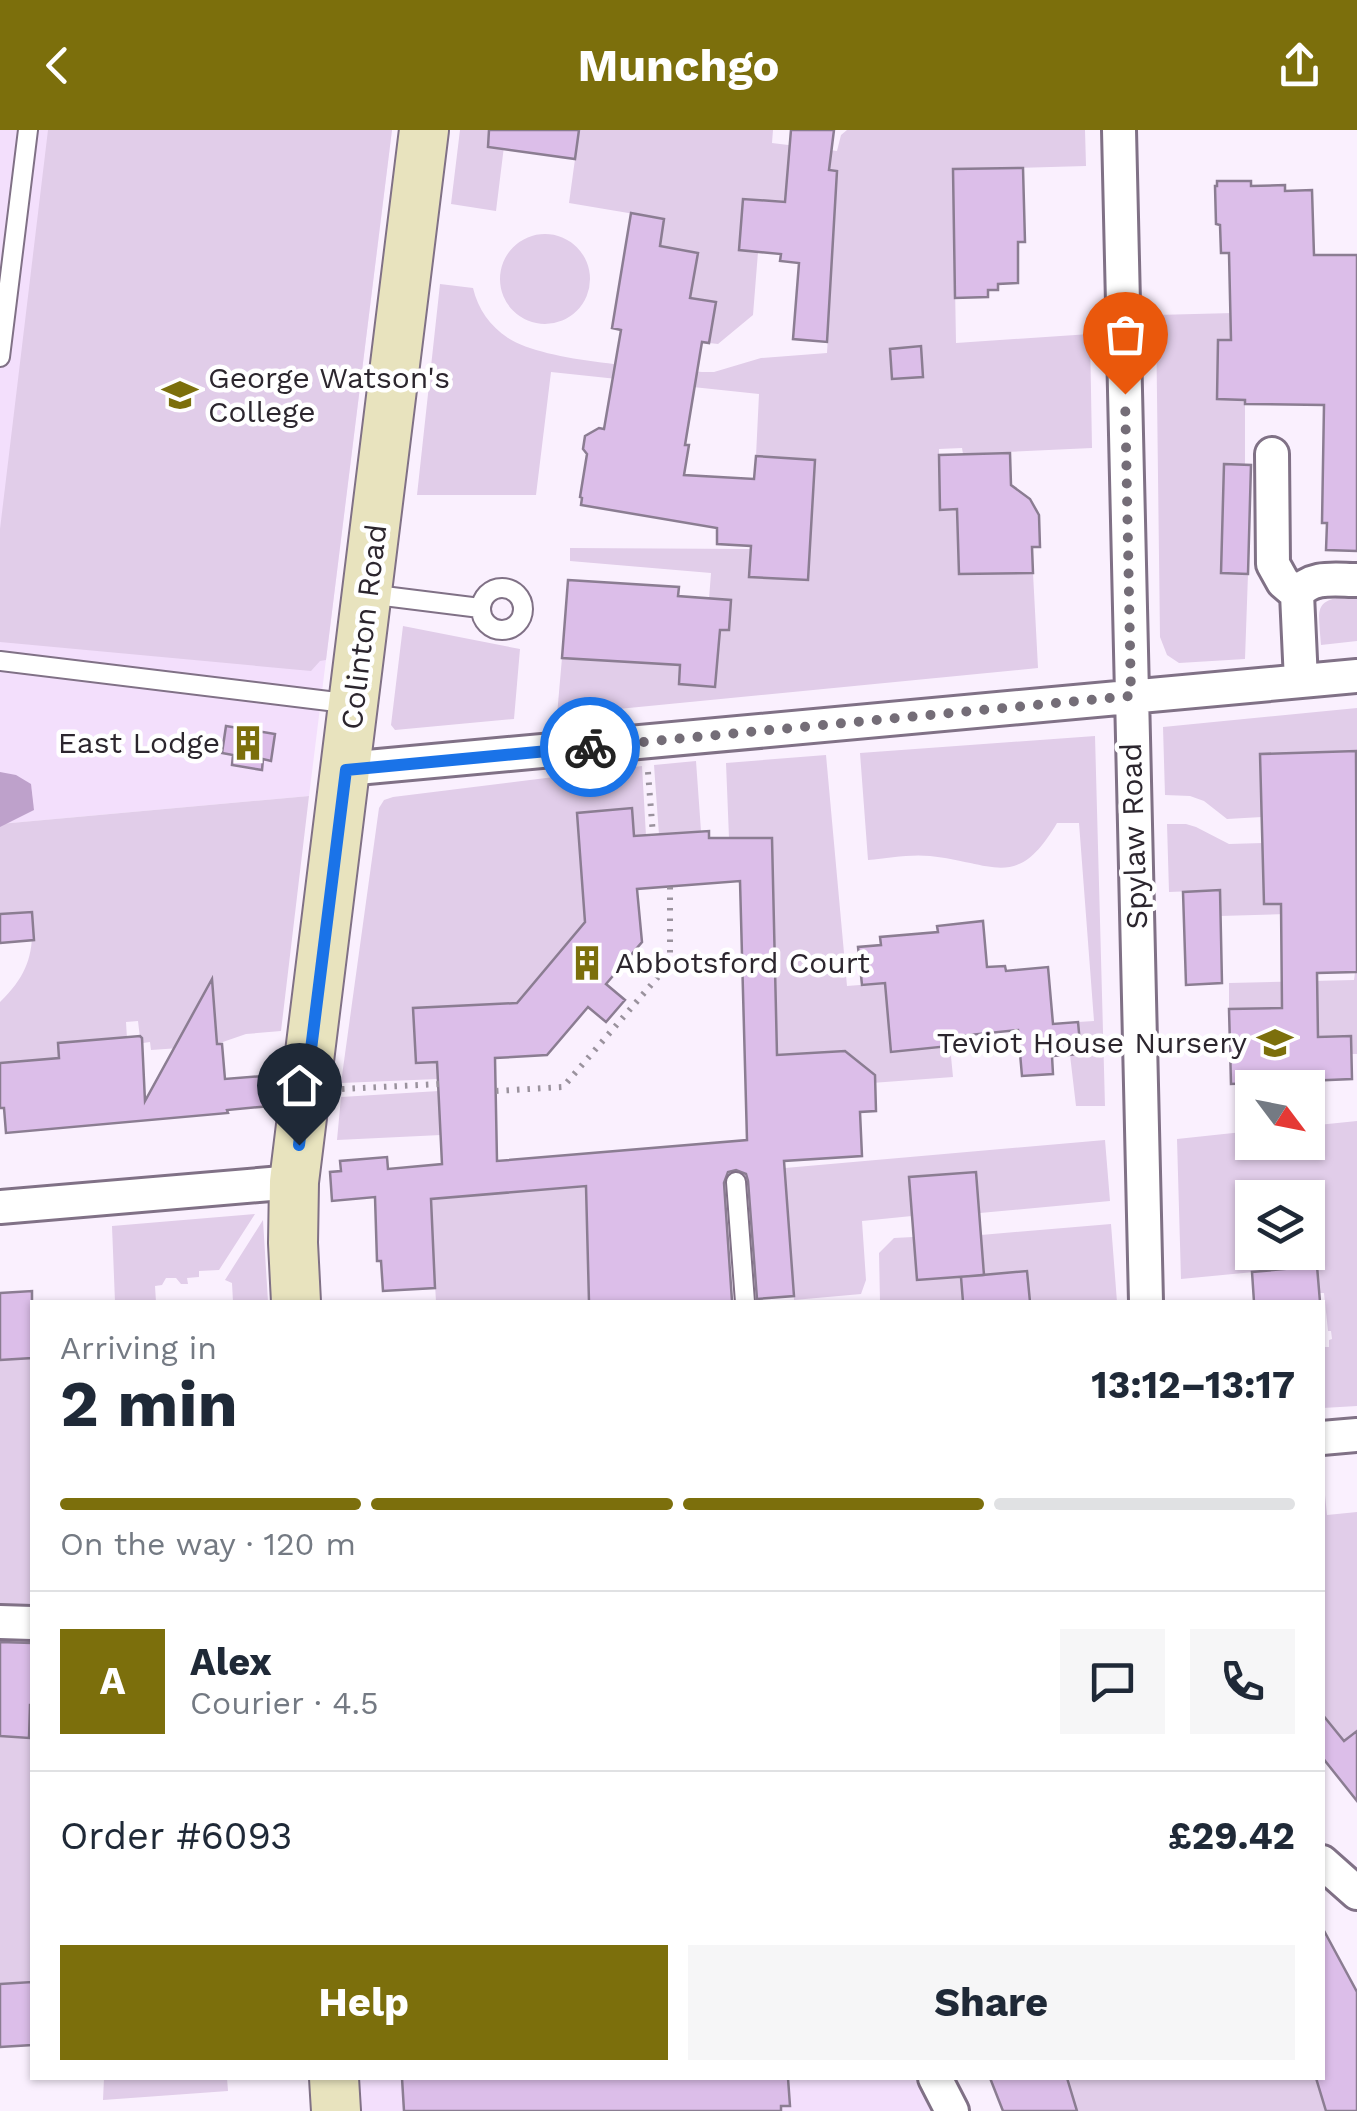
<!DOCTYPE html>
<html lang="en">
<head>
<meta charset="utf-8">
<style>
  body { margin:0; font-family:"Work Sans",sans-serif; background:#f6f6f7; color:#1f2937; height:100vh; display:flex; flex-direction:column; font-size:38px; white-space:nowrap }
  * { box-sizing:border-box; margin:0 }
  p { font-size:32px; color:#747a83 }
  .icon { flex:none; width:55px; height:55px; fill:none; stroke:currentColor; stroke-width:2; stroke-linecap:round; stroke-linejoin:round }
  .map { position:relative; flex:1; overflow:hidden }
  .panel { position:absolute; left:30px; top:1170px; width:1295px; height:780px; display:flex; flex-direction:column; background:#fff; border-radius:0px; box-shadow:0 2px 8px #0004 }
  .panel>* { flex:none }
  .needle { width:65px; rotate:122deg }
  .buttons { position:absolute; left:1235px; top:940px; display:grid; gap:20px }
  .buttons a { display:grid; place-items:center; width:90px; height:90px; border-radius:0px; background:#fff; box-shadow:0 2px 8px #0004; font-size:50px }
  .pin { position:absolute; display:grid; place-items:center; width:85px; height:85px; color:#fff; margin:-102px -42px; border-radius:50% 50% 50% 0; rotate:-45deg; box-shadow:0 0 10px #0007 }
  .pin .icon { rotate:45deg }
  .courier { position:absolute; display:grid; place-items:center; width:100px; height:100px; margin:-50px; border:8px solid #1a73e8; border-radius:50%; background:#fff; color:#222; box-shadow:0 2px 12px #0007 }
  .overview em { font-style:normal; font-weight:700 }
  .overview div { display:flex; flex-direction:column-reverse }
  .overview { display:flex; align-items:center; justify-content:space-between; height:170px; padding:0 30px }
  h1 { font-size:65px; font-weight:700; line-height:75px }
  .bar { display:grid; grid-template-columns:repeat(4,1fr); gap:15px 10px; align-content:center; height:120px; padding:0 30px }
  .bar i { height:12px; border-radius:8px; background:#e0e1e3 }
  .bar .selected { background:#7c6f0c }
  .bar p { grid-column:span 4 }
  .line { display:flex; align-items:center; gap:25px; padding:0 30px; border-top:2px solid #e0e1e3 }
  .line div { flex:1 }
  .round { display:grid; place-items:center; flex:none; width:105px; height:105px; border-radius:0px; background:#f6f6f7 }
  .button { display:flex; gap:20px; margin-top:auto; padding:20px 30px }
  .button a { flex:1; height:115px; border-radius:0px; background:#7c6f0c; color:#fff; font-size:40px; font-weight:700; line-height:115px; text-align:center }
  .button a+a { background:#f6f6f7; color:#1f2937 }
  header { display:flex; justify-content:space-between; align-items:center; height:130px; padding:0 30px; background:#7c6f0c; color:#fff; font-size:45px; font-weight:700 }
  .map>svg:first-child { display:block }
  .built { fill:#f3dffc }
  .green { fill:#e1cde9; fill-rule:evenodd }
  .forest { fill:#bea1cb }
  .building { fill:#dcbee9; stroke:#8b7d92; stroke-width:2.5; fill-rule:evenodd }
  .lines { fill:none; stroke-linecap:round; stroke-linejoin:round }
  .lane-casing { stroke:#807186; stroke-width:22 }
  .street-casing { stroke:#807186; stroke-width:38 }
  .secondary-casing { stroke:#807186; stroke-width:52 }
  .path { stroke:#9a929d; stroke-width:6; stroke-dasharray:2.5 8; stroke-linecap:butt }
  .lane { stroke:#fff; stroke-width:18 }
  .street { stroke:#fff; stroke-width:32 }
  .secondary { stroke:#e8e3be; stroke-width:48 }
  .done { stroke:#746d77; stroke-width:10; stroke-dasharray:0 18 }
  .route { stroke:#1a73e8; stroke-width:12 }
  .labels { text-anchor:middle; stroke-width:9; stroke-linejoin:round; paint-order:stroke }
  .poi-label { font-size:30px; fill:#2c262e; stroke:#fff; text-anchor:start }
  .street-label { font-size:30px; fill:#2c262e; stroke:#fff }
</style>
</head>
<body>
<header><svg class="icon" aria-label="back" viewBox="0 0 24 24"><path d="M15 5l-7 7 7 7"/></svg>Munchgo<svg class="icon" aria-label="share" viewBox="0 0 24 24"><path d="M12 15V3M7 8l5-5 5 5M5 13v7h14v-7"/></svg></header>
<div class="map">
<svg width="1357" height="1981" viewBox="0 0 1357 1981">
  <rect width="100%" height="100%" fill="#faf0fe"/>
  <path class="built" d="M 0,0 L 392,0 L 309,666 L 0,694 Z
    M 358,1948 L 915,1948 L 931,1981 L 360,1981 Z"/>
  <path class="green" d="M 48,0 L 392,0 L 326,530 L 320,531 L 311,541 L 0,512 L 0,399 Z
    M 460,0 L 506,0 L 496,81 L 451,74 Z
    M 579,0 L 773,0 L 772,13 L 837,21 L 841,5 L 847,0 L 1085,0 L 1086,36 L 953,40 L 956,213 L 1090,204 L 1092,318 L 963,324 L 962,318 L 939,319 L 940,379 L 957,379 L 959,444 L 1033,443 L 1038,538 L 557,585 L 562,528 L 681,533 L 679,554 L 715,557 L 720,500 L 729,500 L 731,471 L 709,469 L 711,443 L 570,431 L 570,418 L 750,419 L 749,447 L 808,450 L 815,330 L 756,326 L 759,264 L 551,242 L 536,365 L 417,365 L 440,154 L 473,158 C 478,179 490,196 508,208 C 547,233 653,237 702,242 L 714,242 L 761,228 L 827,223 L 837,41 L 785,72 L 743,69 L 739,120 L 758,122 L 753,185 L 718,214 L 709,213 L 716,173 L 690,168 L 698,123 L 660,116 L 664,89 L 569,73 Z
    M500 149a45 45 0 1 1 90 0a45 45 0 1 1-90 0Z
    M 1312,125 L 1357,212 L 1218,211 L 1217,269 L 1245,270 L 1245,335 L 1224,334 L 1248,444 L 1245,529 L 1179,533 L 1167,525 L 1160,507 L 1156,185 L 1276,182 Z
    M 1357,465 L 1357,511 L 1321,515 C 1318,474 1313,470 1357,465 Z
    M 403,496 L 520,519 L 514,589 L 395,600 L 391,595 Z
    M 1357,578 L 1357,655 L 1355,621 L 1261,624 L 1262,687 L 1227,689 L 1204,671 L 1190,666 L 1165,665 L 1163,597 Z
    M 1095,606 L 1105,976 L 1076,976 L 1070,925 L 1081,924 L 1078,892 L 1094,891 L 1079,693 L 1057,693 C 1017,761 995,733 930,726 C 910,724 888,728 868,730 L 860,623 Z
    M 826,625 L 847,856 L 885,853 L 889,899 L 906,898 L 908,920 L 950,916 L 953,947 L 858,954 L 845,921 L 802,923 L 777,932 L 772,708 L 729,708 L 726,633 Z
    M 696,631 L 701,701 L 659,705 L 654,635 Z
    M 642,636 L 646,706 L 634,706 L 631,679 L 577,683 L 585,792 L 517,873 L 416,933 L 438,932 L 438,949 L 341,953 L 379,678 L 384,670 L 393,667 Z
    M 309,666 L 281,901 L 246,904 L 217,914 L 215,885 L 208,878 L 194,917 L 151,920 L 150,912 L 143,913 L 142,908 L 140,908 L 138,891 L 126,892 L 127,909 L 58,913 L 59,928 L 0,933 L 0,872 C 29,844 35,821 31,782 L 0,784 L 0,694 Z
    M 1167,694 L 1186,694 L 1196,697 L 1229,714 L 1263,713 L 1264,774 L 1357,771 L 1357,794 L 1353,794 L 1352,782 L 1220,786 L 1219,760 L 1169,762 Z
    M 1355,842 L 1357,842 L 1357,924 L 1352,924 L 1351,906 L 1318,909 L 1317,878 L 1229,879 L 1229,853 L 1354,850 Z
    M 439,961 L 441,1005 L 337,1010 L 341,967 Z
    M 1357,991 L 1357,1276 L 1323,1278 L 1323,1217 L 1329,1217 L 1329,1210 L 1332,1209 L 1331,1201 L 1328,1201 L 1324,1163 L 1319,1163 L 1316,1136 L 1181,1149 L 1177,1009 L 1252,1001 L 1252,1012 L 1308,1012 L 1308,996 ZM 1252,1068 L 1308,1068 L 1308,1122 L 1252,1122 Z
    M 1105,1010 L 1110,1071 L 980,1083 L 976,1042 L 909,1047 L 912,1086 L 862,1091 L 866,1150 L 861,1164 L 794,1170 L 785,1038 Z
    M 687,1046 L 587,1090 L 589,1172 L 436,1172 L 432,1099 L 419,1070 Z
    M 255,1084 L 219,1140 L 199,1141 L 199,1147 L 187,1148 L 188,1154 L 181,1154 L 176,1148 L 166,1148 L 162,1155 L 155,1156 L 156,1172 L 115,1172 L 112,1096 Z
    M 263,1090 L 268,1172 L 233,1172 L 232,1153 L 225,1150 Z
    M 1111,1094 L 1117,1172 L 1030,1172 L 1026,1141 L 985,1145 L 981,1105 Z
    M 913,1107 L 917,1150 L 961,1147 L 963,1172 L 880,1172 L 879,1123 L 894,1108 Z
    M 32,1228 L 32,1480 L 0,1479 L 0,1230 Z
    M 1323,1345 L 1327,1385 L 1357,1382 L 1357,1601 L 1344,1611 L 1333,1598 L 1323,1606 Z
    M 24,1574 L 32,1575 L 32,1852 L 0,1854 L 0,1606 L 28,1608 Z
    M 104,1948 L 227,1948 L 228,1961 L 103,1970 Z
    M 1067,1948 L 1316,1948 L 1326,1981 L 1077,1981 Z"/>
  <path class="forest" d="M 0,642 L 16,645 L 31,654 L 34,680 L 0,697 Z"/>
  <path class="building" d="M 489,0 L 579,0 L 575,29 L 488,17 Z
    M 791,0 L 834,0 L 829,40 L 837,41 L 827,212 L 793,209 L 799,133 L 780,131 L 781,124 L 739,120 L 743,69 L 785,72 Z
    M 1023,38 L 1025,112 L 1018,112 L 1018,153 L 998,154 L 998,160 L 988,160 L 988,167 L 955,168 L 953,39 Z
    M 1217,51 L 1251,51 L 1251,56 L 1285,55 L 1285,61 L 1312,60 L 1314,125 L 1357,125 L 1357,421 L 1326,420 L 1327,393 L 1322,393 L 1324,275 L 1245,274 L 1245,270 L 1217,269 L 1218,210 L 1231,210 L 1229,123 L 1221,123 L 1220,95 L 1216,94 L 1215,56 L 1217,56 Z
    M 631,83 L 664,89 L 660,116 L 698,123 L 690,168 L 716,172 L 709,213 L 702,212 L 685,315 L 689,315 L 684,345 L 754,349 L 756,326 L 815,330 L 808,450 L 749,447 L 751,416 L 717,414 L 717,398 L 581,375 L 582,368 L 580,367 L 587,324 L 583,319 L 585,306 L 599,298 L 604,299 L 621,200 L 612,198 Z
    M 921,216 L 923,247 L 892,249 L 890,219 Z
    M 1010,323 L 1011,355 L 1030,369 L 1039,385 L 1040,417 L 1032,417 L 1033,443 L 959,444 L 957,379 L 940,380 L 939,325 Z
    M 1224,334 L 1251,335 L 1248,444 L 1221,443 Z
    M 568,450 L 679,457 L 678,466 L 731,470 L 729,500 L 720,500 L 715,557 L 679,554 L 680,535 L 562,528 Z
    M 226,596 L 275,604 L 271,631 L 263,629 L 262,640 L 232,635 L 233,625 L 222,623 Z
    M 1356,621 L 1357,842 L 1317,843 L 1318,907 L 1351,906 L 1352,949 L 1231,954 L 1229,879 L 1282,878 L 1281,774 L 1264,774 L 1260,624 Z
    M 632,678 L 634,706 L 709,701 L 709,708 L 772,708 L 777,925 L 845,921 L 875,945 L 876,981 L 860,982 L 862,1026 L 784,1031 L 794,1166 L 757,1169 L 748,1051 L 746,1044 L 736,1040 L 728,1042 L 724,1053 L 732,1171 L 589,1172 L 586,1056 L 431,1069 L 435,1158 L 383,1161 L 381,1131 L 377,1131 L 375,1067 L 332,1071 L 330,1042 L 341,1041 L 340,1031 L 387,1027 L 388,1039 L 442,1034 L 437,932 L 416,933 L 413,878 L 517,873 L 585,792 L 577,683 ZM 740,751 L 747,1010 L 497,1031 L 495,928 L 547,925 L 588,877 L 606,892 L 625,870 L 606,854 L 642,812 L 637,759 Z
    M 1220,760 L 1222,853 L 1186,855 L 1183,762 Z
    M 32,782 L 34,810 L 0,813 L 0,784 Z
    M 983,791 L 987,837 L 1005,836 L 1006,841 L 1048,837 L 1053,894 L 1078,892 L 1081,924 L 1052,926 L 1053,944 L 1022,946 L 1018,900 L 949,907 L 950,916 L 891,922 L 885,853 L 862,855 L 858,817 L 881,815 L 880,807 L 938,802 L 937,796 Z
    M 212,849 L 217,914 L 222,914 L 225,949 L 275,945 L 271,976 L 227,980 L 228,983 L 6,1003 L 4,978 L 0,978 L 0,933 L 59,928 L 58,913 L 140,906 L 142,908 L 145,971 Z
    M 976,1042 L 984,1145 L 917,1150 L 909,1047 Z
    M 1317,1136 L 1320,1172 L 1254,1172 L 1252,1142 Z
    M 1027,1141 L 1030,1172 L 963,1172 L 961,1147 Z
    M 32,1161 L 32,1228 L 0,1230 L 0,1163 Z
    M 0,1512 L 32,1513 L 32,1575 L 30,1575 L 29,1608 L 0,1606 Z
    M 1322,1584 L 1344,1611 L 1357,1601 L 1357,1671 L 1322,1627 Z
    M 1322,1797 L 1357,1862 L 1357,1981 L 1326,1981 L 1316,1948 L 1322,1948 Z
    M 32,1852 L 32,1915 L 0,1917 L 0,1854 Z
    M 402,1948 L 788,1948 L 790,1976 L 781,1976 L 781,1981 L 404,1981 Z
    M 990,1948 L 1067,1948 L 1077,1981 L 1003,1981 Z"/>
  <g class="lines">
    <defs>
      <path id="lane" d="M 0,227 L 28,0
        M481 479a21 21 0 1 1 42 0a21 21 0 1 1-42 0Z
        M 368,464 L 480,478
        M 0,531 L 353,574
        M 736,1052 L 745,1172"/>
      <path id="street" d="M 1119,0 L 1146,1172
        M 1272,324 L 1273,434 L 1283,452 L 1297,464
        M 1301,551 L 1297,464 C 1312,445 1335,450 1357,450
        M 346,639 L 1357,546
        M 0,1077 L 294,1052
        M 1322,1308 L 1357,1305
        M 0,1492 L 32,1493
        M 1322,1732 L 1357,1763
        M 935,1948 L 952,1981"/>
      <path id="secondary" d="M 296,1172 L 293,1113 L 294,1052 L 424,0
        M 334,1948 L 336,1981"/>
    </defs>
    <use href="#lane" class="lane-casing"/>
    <use href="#street" class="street-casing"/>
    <use href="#secondary" class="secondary-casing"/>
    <path class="path" d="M 648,642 L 653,705
      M 342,959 L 439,954
      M 496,961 L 563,957 L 670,833 L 670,756"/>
    <use href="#lane" class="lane"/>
    <use href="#street" class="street"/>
    <use href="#secondary" class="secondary"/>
  </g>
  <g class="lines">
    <path class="done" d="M 590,617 L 1131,566 L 1125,264"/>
    <path class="route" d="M 299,1015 L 346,640 L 590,617"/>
  </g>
  <defs>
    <symbol id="school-bare" viewBox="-9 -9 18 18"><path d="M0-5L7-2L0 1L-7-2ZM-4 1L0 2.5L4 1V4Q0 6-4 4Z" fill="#7c6f0c" stroke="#fff" stroke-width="2.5" paint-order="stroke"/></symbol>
    <symbol id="building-bare" viewBox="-9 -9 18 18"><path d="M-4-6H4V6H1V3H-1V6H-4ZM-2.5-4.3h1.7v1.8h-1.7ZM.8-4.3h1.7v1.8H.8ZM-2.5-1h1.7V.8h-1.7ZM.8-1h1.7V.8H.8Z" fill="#7c6f0c" stroke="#fff" stroke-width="2.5" paint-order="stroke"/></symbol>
  </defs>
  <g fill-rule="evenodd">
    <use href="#school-bare" x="155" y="240" width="50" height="50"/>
    <use href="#building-bare" x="223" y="588" width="50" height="50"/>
    <use href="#building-bare" x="562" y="808" width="50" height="50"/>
    <use href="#school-bare" x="1250" y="888" width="50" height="50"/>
  </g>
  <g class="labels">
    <g class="poi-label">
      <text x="208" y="258">George Watson's<tspan x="208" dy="34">College</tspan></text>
      <text x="220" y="623" text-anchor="end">East Lodge</text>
      <text x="615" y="843">Abbotsford Court</text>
      <text x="1247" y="923" text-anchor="end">Teviot House Nursery</text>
    </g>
    <g class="street-label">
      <text transform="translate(364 497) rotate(-83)" y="10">Colinton Road</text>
      <text transform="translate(1134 706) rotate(-92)" y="10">Spylaw Road</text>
    </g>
  </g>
</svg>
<div class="buttons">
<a><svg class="needle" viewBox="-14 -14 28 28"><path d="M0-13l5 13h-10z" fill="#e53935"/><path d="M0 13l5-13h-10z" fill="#747a83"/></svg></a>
<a><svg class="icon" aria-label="layers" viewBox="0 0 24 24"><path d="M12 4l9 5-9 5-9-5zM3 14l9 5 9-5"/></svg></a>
</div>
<div class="pin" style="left:1125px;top:264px;background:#ea580c"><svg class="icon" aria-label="bag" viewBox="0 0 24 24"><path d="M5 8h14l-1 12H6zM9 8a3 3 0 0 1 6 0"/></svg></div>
<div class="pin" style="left:299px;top:1015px;background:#1f2937"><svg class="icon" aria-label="home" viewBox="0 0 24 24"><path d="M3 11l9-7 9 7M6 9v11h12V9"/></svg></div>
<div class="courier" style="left:590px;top:617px"><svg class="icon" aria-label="bike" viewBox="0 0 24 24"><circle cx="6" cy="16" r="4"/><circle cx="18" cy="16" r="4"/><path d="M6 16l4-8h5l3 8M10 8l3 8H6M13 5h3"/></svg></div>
<section class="panel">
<div class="overview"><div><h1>2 min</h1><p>Arriving in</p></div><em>13:12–13:17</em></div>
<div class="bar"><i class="selected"></i><i class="selected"></i><i class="selected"></i><i></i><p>On the way · 120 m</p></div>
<div class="line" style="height:180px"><b class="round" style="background:#7c6f0c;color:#fff">A</b><div><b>Alex</b><p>Courier · 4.5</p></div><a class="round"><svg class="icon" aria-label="chat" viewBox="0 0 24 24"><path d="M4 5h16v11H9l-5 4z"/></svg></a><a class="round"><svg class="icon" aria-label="phone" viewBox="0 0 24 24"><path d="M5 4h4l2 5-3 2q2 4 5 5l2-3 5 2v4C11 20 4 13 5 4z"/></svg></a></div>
<div class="line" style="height:130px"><div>Order #6093</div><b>£29.42</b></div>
<div class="button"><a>Help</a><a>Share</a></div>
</section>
</div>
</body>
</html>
